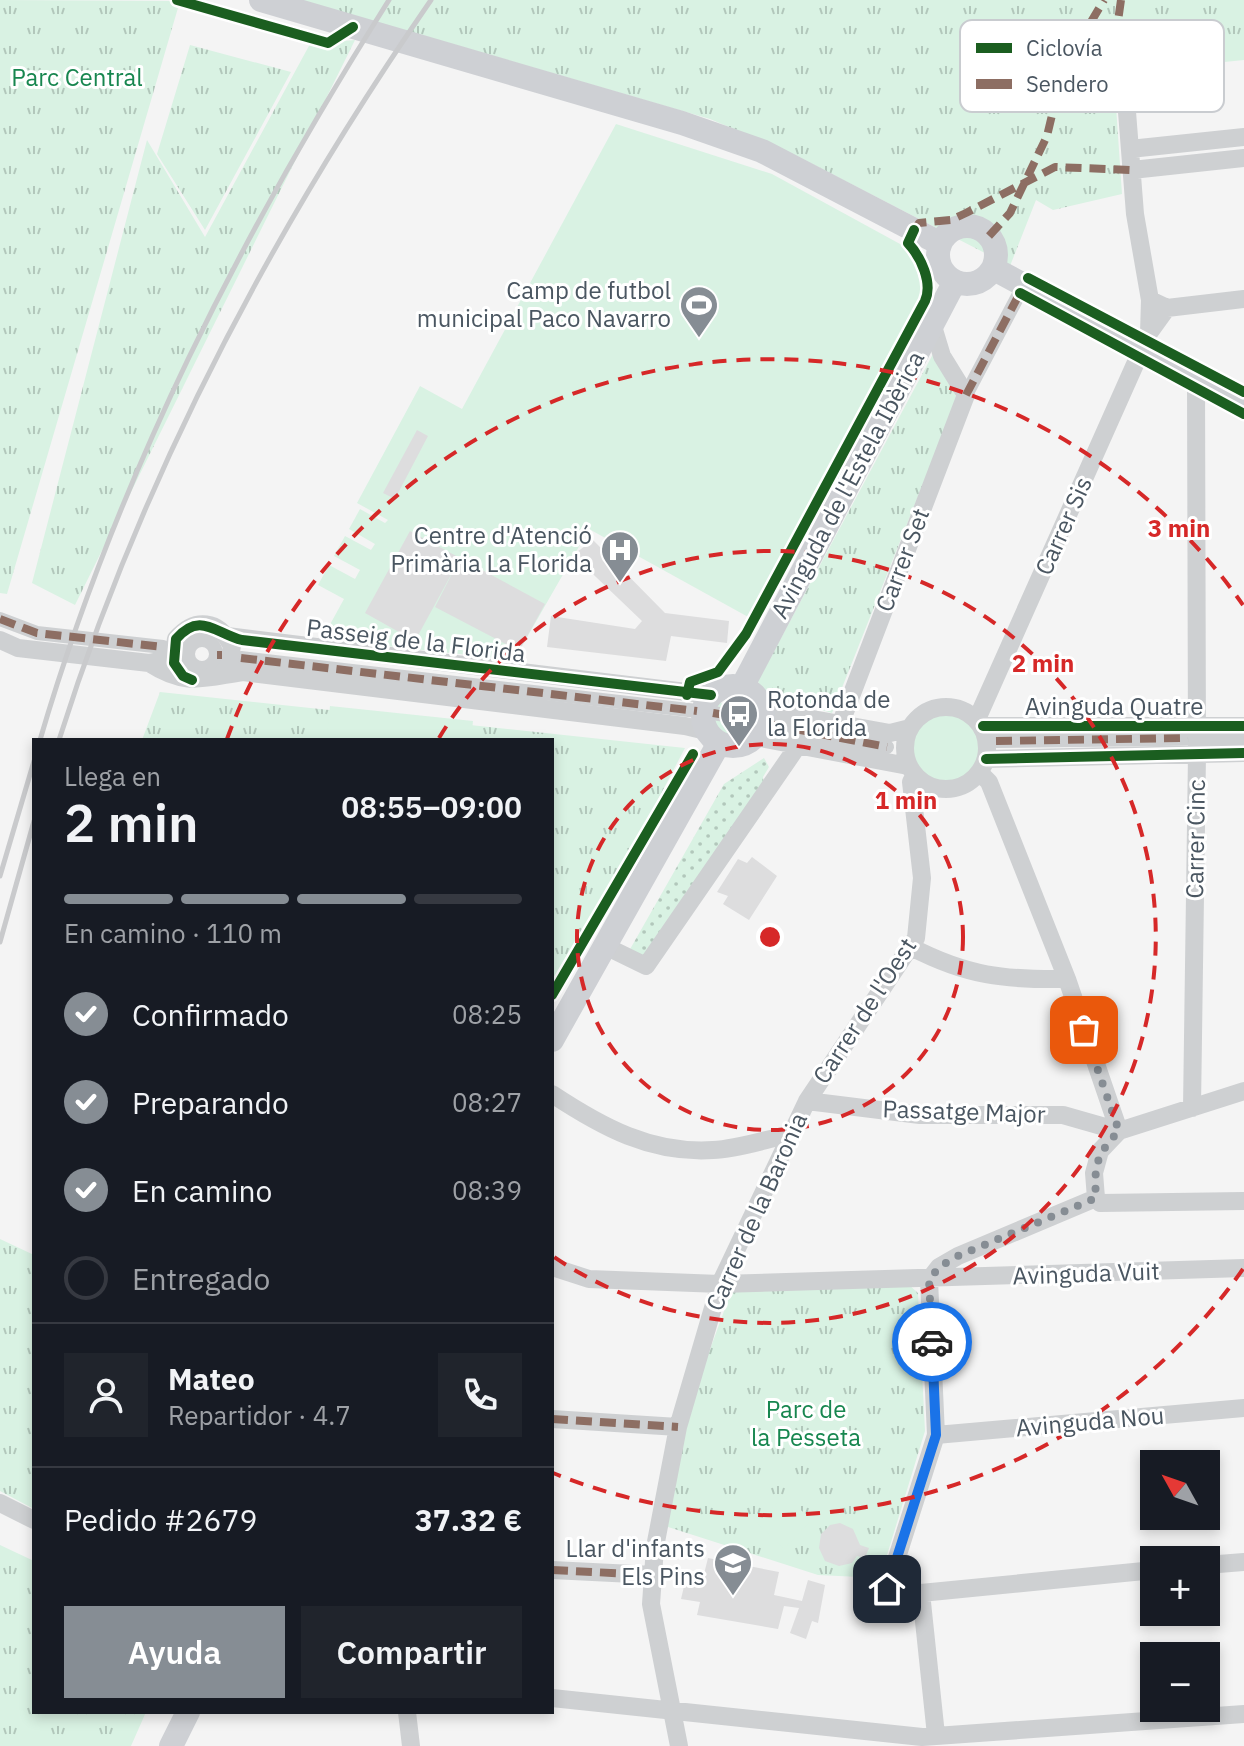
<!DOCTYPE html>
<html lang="es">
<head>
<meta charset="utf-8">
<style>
  body { margin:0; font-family:"IBM Plex Sans",sans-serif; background:#20242c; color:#f1f3f6; height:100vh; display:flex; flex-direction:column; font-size:30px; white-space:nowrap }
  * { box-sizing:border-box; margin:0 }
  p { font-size:26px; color:#9ea1a6 }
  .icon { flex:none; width:44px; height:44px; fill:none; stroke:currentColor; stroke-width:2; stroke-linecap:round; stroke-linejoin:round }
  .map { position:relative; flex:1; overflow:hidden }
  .details { position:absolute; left:32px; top:738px; width:522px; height:976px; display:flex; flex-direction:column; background:#171b24; border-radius:0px; box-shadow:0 4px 12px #0003 }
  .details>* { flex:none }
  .needle { width:52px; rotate:310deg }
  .fabs { position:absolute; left:1140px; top:1450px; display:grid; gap:16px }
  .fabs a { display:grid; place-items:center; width:80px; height:80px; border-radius:0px; background:#171b24; box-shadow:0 4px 12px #0003; font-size:40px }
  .pin { position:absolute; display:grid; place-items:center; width:68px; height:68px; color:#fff; margin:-34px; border-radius:16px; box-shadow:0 4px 12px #0006 }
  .courier { position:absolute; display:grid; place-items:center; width:80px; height:80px; margin:-40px; border:6px solid #1a73e8; border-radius:50%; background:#fff; color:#222; box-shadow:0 2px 10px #0007 }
  .head em { font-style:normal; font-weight:600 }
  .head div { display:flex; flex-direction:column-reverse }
  .head { display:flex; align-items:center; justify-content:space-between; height:136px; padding:0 32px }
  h1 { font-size:52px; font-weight:600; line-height:60px }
  .bar { display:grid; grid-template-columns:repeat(4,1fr); gap:12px 8px; align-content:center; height:96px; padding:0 32px }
  .bar i { height:10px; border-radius:6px; background:#363941 }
  .bar .active { background:#868d94 }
  .bar p { grid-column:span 4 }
  .line { display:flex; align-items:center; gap:20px; padding:0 32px; border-top:2px solid #363941 }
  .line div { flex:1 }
  .round { display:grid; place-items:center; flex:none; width:84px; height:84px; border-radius:0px; background:#20242c }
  ol { padding:0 32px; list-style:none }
  li { display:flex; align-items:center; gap:24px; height:88px }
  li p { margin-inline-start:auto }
  li .icon { padding:8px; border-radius:50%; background:#868d94; color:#fff; stroke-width:4 }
  li:last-child { color:#9ea1a6 }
  li i { width:44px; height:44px; border:4px solid #363941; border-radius:50% }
  .primary-button { display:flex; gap:16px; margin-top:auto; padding:16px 32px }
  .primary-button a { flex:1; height:92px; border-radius:0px; background:#868d94; color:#fff; font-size:32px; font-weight:600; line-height:92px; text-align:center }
  .primary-button a+a { background:#20242c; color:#f1f3f6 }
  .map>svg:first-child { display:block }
  .grass { fill:url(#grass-dots) }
  .park { fill:url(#park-tufts) }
  .garden { fill:#d9f2e3 }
  .building { fill:#ddddde }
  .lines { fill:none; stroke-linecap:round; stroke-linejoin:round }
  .pedestrian { stroke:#ced0d2; stroke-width:14 }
  .minor { stroke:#ced0d2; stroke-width:18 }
  .secondary { stroke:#ced0d4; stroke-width:24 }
  .rail { stroke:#c9cacc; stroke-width:5 }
  .quiet { stroke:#8d6e63; stroke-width:8; stroke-dasharray:16 8; stroke-linecap:butt }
  .cycleway-casing { stroke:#fff; stroke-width:15 }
  .cycleway { stroke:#1b5e20; stroke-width:10 }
  .done { stroke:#868d94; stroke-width:8; stroke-dasharray:0 14.4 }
  .route { stroke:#1a73e8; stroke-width:10 }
  .ring { fill:none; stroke:#d62828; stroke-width:4; stroke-dasharray:14 10 }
  .labels { text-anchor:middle; stroke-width:6; stroke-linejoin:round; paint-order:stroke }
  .park-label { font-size:24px; fill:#17864f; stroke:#fff }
  .poi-label { font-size:24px; fill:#4a5661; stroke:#fff; text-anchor:end }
  .street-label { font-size:24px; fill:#4a5661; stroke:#fff }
  .key { fill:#fff; stroke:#c9ccd0; stroke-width:2 }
  .key-label { font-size:22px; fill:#4a5661 }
  .centre { fill:#d62828; stroke:#fff; stroke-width:4 }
  .ring-label { font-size:24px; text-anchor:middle; font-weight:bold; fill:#d62828; stroke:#fff; stroke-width:6; stroke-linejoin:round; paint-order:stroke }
</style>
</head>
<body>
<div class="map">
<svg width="1244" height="1746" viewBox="0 0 1244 1746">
  <defs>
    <pattern id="grass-dots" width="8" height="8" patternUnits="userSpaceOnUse" patternTransform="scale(2)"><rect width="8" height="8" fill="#d9f2e3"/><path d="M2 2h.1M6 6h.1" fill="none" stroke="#b2c7bb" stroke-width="1.8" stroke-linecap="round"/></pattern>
    <pattern id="park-tufts" width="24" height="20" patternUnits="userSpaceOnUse" patternTransform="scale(2)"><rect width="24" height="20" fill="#d9f2e3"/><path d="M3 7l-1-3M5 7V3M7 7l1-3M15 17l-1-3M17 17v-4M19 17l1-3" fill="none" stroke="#b2c7bb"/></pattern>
  </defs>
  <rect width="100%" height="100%" fill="#f4f4f4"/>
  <path class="grass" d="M 711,695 L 749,725 L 737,735 L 734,747 L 719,743 C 704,724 699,718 711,695 Z
    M 764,758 L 769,767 L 763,777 L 764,785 L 643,959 L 629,951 L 724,784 Z"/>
  <path class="park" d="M 0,0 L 180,1 L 7,594 L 0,593 Z
    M 301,0 L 1244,0 L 1244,60 L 1136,71 L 1114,77 L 1122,194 L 1053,210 L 1036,200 L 1010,266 L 799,157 L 710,119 Z
    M 355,40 L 75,605 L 32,583 L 147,140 L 205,237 L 310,44 Z
    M 190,45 L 291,72 L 205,230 L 157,154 Z
    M 933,354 L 957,398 L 832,713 L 761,692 L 758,681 Z
    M 160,692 L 685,748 L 552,1001 L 552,740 L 142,740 Z
    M 0,1239 L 34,1255 L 34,1509 L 0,1491 Z
    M 908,1284 L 918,1293 L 925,1431 L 880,1578 L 818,1575 L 665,1526 L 694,1393 L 731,1292 Z
    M 0,1545 L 34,1561 L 34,1712 L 146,1712 L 131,1746 L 0,1746 Z"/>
  <path class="garden" d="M 616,124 L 772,174 L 911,250 L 923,293 L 750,618 L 589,529 L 514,660 L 322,639 L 344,599 L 318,585 L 329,565 L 355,579 L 360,570 L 334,556 L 345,536 L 371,550 L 375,544 L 349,529 L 360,509 L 385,523 L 388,520 L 357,503 L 420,386 L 462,409 Z
    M 330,706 L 473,721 L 471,740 L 384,740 L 327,734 Z
    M905 748a41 41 0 1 1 82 0a41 41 0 1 1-82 0Z
    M 783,1496 L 812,1519 L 784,1549 L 757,1523 Z"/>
  <path class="building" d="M 417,430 L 428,436 L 395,499 L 383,493 Z
    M 410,531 L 545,604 L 519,651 L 435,607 L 458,562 L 415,641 L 365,613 Z
    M 593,540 L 665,613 L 729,621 L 727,643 L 671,636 L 666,661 L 547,647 L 551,616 L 635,629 L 642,621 L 573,555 Z
    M 752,857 L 777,876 L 749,920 L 723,904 L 728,896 L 717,892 L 738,859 L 747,863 Z
    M 840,1523 L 853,1529 L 860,1545 L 869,1548 L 865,1558 L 857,1556 L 852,1563 L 839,1566 L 825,1561 L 819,1548 L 821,1534 L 830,1525 Z
    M 708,1558 L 779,1572 L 774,1595 L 802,1601 L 808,1580 L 825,1585 L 818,1623 L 812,1621 L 806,1639 L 790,1633 L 799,1608 L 784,1606 L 778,1629 L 697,1615 L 700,1602 L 681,1599 L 686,1578 L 702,1582 Z"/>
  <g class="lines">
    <path class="pedestrian" d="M 966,395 L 1027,279
      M 0,619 L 37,633 L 163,647
      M188 654a14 14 0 1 1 28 0a14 14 0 1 1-28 0Z
      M 241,658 L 697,711
      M 713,713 L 749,719
      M 769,724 L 887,747
      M 996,741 L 1244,738"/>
    <path class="minor" d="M 1122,48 L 1135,214 L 1150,300
      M 1130,149 L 1244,137
      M 1132,170 L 1244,158
      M 1167,308 L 1244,299
      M 227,636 L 711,695
      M 0,640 L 18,648 L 149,663 L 173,658
      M 149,663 C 186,687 203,678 243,672 L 685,726 L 706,731
      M 177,669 L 173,658 L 176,639 C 195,617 219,620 232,646 L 228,667 L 220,676
      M905 748a41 41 0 1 1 82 0a41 41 0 1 1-82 0Z
      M 763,710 L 890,733 L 910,728
      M 977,719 L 1149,333 L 1167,308 L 1150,300 L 1149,333
      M 840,725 L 966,395 L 942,356 L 932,323
      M 983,726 L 1244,726
      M 755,737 L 908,766
      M 986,759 L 1244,753
      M 980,773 L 989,782 L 1067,979 L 1119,1131
      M 605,946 L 646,966 L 799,744
      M 911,947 C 967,976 1004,980 1067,979
      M 552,1094 C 602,1127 651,1154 713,1150 C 739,1149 766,1139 792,1134
      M 807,1101 L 920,1115 L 1063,1115 L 1119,1131
      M 1192,1108 L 1197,754 L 1196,378
      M 1096,1198 L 1094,1173 L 1100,1151 L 1119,1131 L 1244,1091
      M 1096,1198 L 1100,1203 L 1244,1201
      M 552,1267 L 589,1279 L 720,1284 L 1244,1268
      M 929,1280 L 936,1435 L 887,1589 L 921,1593 L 936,1735
      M 929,1280 L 939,1267 L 958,1256 L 1096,1198
      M 552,1419 L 678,1427
      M 936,1435 L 1244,1408
      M 0,1503 L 34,1520
      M 1206,1565 L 1244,1562
      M 552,1570 L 653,1575
      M 921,1593 L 1154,1570
      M 552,1698 L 922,1737 L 1244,1714
      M 407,1712 L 411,1746
      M 679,1746 L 651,1604 L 655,1547 L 678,1427 L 720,1284 L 807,1101 L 916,938 L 922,878 L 911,782 L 914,776"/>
    <path class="secondary" d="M 261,0 L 682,123 L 762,151 L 939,243
      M938 255a29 29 0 1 1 58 0a29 29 0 1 1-58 0Z
      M 994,269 L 1244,403
      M703 716a30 30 0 1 1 60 0a30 30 0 1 1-60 0Z
      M 742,687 L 954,283
      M 552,1040 L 719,743
      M 171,1746 L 188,1712"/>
    <path class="rail" d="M 40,740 C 117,477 243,231 389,0
      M 59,740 C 142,477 275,226 431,0
      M 0,876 L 34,761
      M 0,942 L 34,821"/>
    <path class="quiet" d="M 1121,0 L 1118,21 L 1122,48
      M 914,230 L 919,223 L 951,220 L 966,213 L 1055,167 L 1132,170
      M 989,236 L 1010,213 L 1047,136 L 1063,69 L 1104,0
      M 966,395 L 1022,289
      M 0,619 L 37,633 L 163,647
      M 217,655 L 222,655
      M 241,658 L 697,711
      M 713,713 L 749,719
      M 769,724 L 887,747
      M 996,741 L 1188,738
      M 552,1419 L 678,1427
      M 552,1570 L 653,1575"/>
    <defs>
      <path id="cycleway" d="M 177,0 L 328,43 L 353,27
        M 1028,278 L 1244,392
        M 1020,293 L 1244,414
        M 192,680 L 183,676 L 174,663 L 176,639 C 200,611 215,633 242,640 L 711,695
        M 687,695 L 690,682 L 718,672 L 746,634 L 925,301 C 933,283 921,257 908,243 L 914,230
        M 983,726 L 1244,726
        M 986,759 L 1244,753
        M 552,995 L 693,754"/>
    </defs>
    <use href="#cycleway" class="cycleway-casing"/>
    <use href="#cycleway" class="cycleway"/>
  </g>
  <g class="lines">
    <path class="done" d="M 932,1342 L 929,1280 L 939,1267 L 958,1256 L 1096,1198 C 1094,1165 1096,1155 1119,1131 L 1084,1030"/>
    <path class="route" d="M 887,1589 L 936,1435 L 932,1342"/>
  </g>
  <g class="ring">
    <circle cx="770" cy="937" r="193"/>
    <path d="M439 738A386 386 0 1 1 554 1257"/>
    <path d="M1243 1269A578 578 0 0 1 553 1473M227 739A578 578 0 0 1 1243 605"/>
  </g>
  <defs>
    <symbol id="stadium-pin" viewBox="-11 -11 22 30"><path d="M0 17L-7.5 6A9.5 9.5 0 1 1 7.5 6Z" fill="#868d94" stroke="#fff"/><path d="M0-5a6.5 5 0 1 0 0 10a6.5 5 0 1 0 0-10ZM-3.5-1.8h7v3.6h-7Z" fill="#fff"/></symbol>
    <symbol id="hospital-pin" viewBox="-11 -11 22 30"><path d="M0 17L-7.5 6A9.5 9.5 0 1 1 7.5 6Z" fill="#868d94" stroke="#fff"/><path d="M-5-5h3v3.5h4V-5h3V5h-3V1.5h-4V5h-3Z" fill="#fff"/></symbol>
    <symbol id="bus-pin" viewBox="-11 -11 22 30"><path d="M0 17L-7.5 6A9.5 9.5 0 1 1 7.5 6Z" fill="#868d94" stroke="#fff"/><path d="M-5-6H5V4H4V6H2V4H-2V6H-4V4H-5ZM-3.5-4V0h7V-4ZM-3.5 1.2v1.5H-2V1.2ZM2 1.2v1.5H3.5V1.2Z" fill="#fff"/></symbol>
    <symbol id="school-pin" viewBox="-11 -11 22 30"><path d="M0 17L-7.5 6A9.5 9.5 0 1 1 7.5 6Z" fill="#868d94" stroke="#fff"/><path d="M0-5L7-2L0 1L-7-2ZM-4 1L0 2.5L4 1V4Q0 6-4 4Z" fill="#fff"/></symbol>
  </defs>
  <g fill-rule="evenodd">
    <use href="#stadium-pin" x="677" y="283" width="44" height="60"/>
    <use href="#hospital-pin" x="598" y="528" width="44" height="60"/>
    <use href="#bus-pin" x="717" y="692" width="44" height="60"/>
    <use href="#school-pin" x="711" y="1541" width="44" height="60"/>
  </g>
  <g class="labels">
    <g class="park-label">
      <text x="77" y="86">Parc Central</text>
      <text x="806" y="1418">Parc de<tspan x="806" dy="28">la Pesseta</tspan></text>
    </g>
    <g class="poi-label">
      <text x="671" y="299">Camp de futbol<tspan x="671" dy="28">municipal Paco Navarro</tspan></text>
      <text x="592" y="544">Centre d'Atenció<tspan x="592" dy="28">Primària La Florida</tspan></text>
      <text x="767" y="708" text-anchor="start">Rotonda de<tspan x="767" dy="28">la Florida</tspan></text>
      <text x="705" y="1557">Llar d'infants<tspan x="705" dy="28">Els Pins</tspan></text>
    </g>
    <g class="street-label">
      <text transform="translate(848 485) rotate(-62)" y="8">Avinguda de l'Estela Ibèrica</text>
      <text transform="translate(1064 526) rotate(-66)" y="8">Carrer Sis</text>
      <text transform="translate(903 560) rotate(-69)" y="8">Carrer Set</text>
      <text transform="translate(416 641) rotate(7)" y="8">Passeig de la Florida</text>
      <text x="1114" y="715">Avinguda Quatre</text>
      <text transform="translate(1196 839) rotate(-89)" y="8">Carrer Cinc</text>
      <text transform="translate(865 1011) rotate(-57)" y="8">Carrer de l'Oest</text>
      <text transform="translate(964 1112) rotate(2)" y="8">Passatge Major</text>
      <text transform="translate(757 1212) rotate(-66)" y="8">Carrer de la Baronia</text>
      <text transform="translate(1086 1274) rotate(-2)" y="8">Avinguda Vuit</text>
      <text transform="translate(1090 1422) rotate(-5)" y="8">Avinguda Nou</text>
    </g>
  </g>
  <rect x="960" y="20" width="264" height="92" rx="12" class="key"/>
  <rect x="976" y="43" width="36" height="10" fill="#1b5e20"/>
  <rect x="976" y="79" width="36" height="10" fill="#8d6e63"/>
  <g class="key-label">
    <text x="1026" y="56">Ciclovía</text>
    <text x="1026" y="92">Sendero</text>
  </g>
  <circle cx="770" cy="937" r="12" class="centre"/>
  <g class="ring-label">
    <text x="1179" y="537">3 min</text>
    <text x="1043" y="672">2 min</text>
    <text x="906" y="809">1 min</text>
  </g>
</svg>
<div class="fabs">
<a><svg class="needle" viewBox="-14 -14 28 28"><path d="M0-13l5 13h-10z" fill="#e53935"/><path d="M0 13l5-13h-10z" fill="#9ea1a6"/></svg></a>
<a>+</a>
<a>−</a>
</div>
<div class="pin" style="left:1084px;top:1030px;background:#ea580c"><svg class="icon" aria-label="bag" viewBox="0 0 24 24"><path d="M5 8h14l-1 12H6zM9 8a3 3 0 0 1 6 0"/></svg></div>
<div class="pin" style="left:887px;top:1589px;background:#1f2937"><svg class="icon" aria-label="home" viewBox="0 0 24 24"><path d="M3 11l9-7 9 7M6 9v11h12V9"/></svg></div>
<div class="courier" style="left:932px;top:1342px"><svg class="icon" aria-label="car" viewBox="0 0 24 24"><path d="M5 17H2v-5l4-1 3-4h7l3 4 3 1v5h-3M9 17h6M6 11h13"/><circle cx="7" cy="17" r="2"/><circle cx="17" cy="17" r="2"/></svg></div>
<section class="details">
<div class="head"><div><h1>2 min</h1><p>Llega en</p></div><em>08:55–09:00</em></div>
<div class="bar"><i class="active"></i><i class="active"></i><i class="active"></i><i></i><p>En camino · 110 m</p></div>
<ol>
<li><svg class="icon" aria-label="check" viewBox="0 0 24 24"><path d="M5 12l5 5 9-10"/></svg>Confirmado<p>08:25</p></li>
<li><svg class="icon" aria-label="check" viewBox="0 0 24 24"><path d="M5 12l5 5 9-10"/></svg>Preparando<p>08:27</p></li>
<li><svg class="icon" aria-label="check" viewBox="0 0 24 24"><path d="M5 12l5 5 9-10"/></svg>En camino<p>08:39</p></li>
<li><i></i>Entregado</li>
</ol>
<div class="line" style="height:144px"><a class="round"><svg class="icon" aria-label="person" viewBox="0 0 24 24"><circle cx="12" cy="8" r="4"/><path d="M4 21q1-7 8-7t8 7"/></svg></a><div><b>Mateo</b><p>Repartidor · 4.7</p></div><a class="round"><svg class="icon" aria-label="phone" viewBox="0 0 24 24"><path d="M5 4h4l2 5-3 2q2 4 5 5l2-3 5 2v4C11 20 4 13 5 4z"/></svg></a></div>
<div class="line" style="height:104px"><div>Pedido #2679</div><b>37.32 €</b></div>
<div class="primary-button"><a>Ayuda</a><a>Compartir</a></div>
</section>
</div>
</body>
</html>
